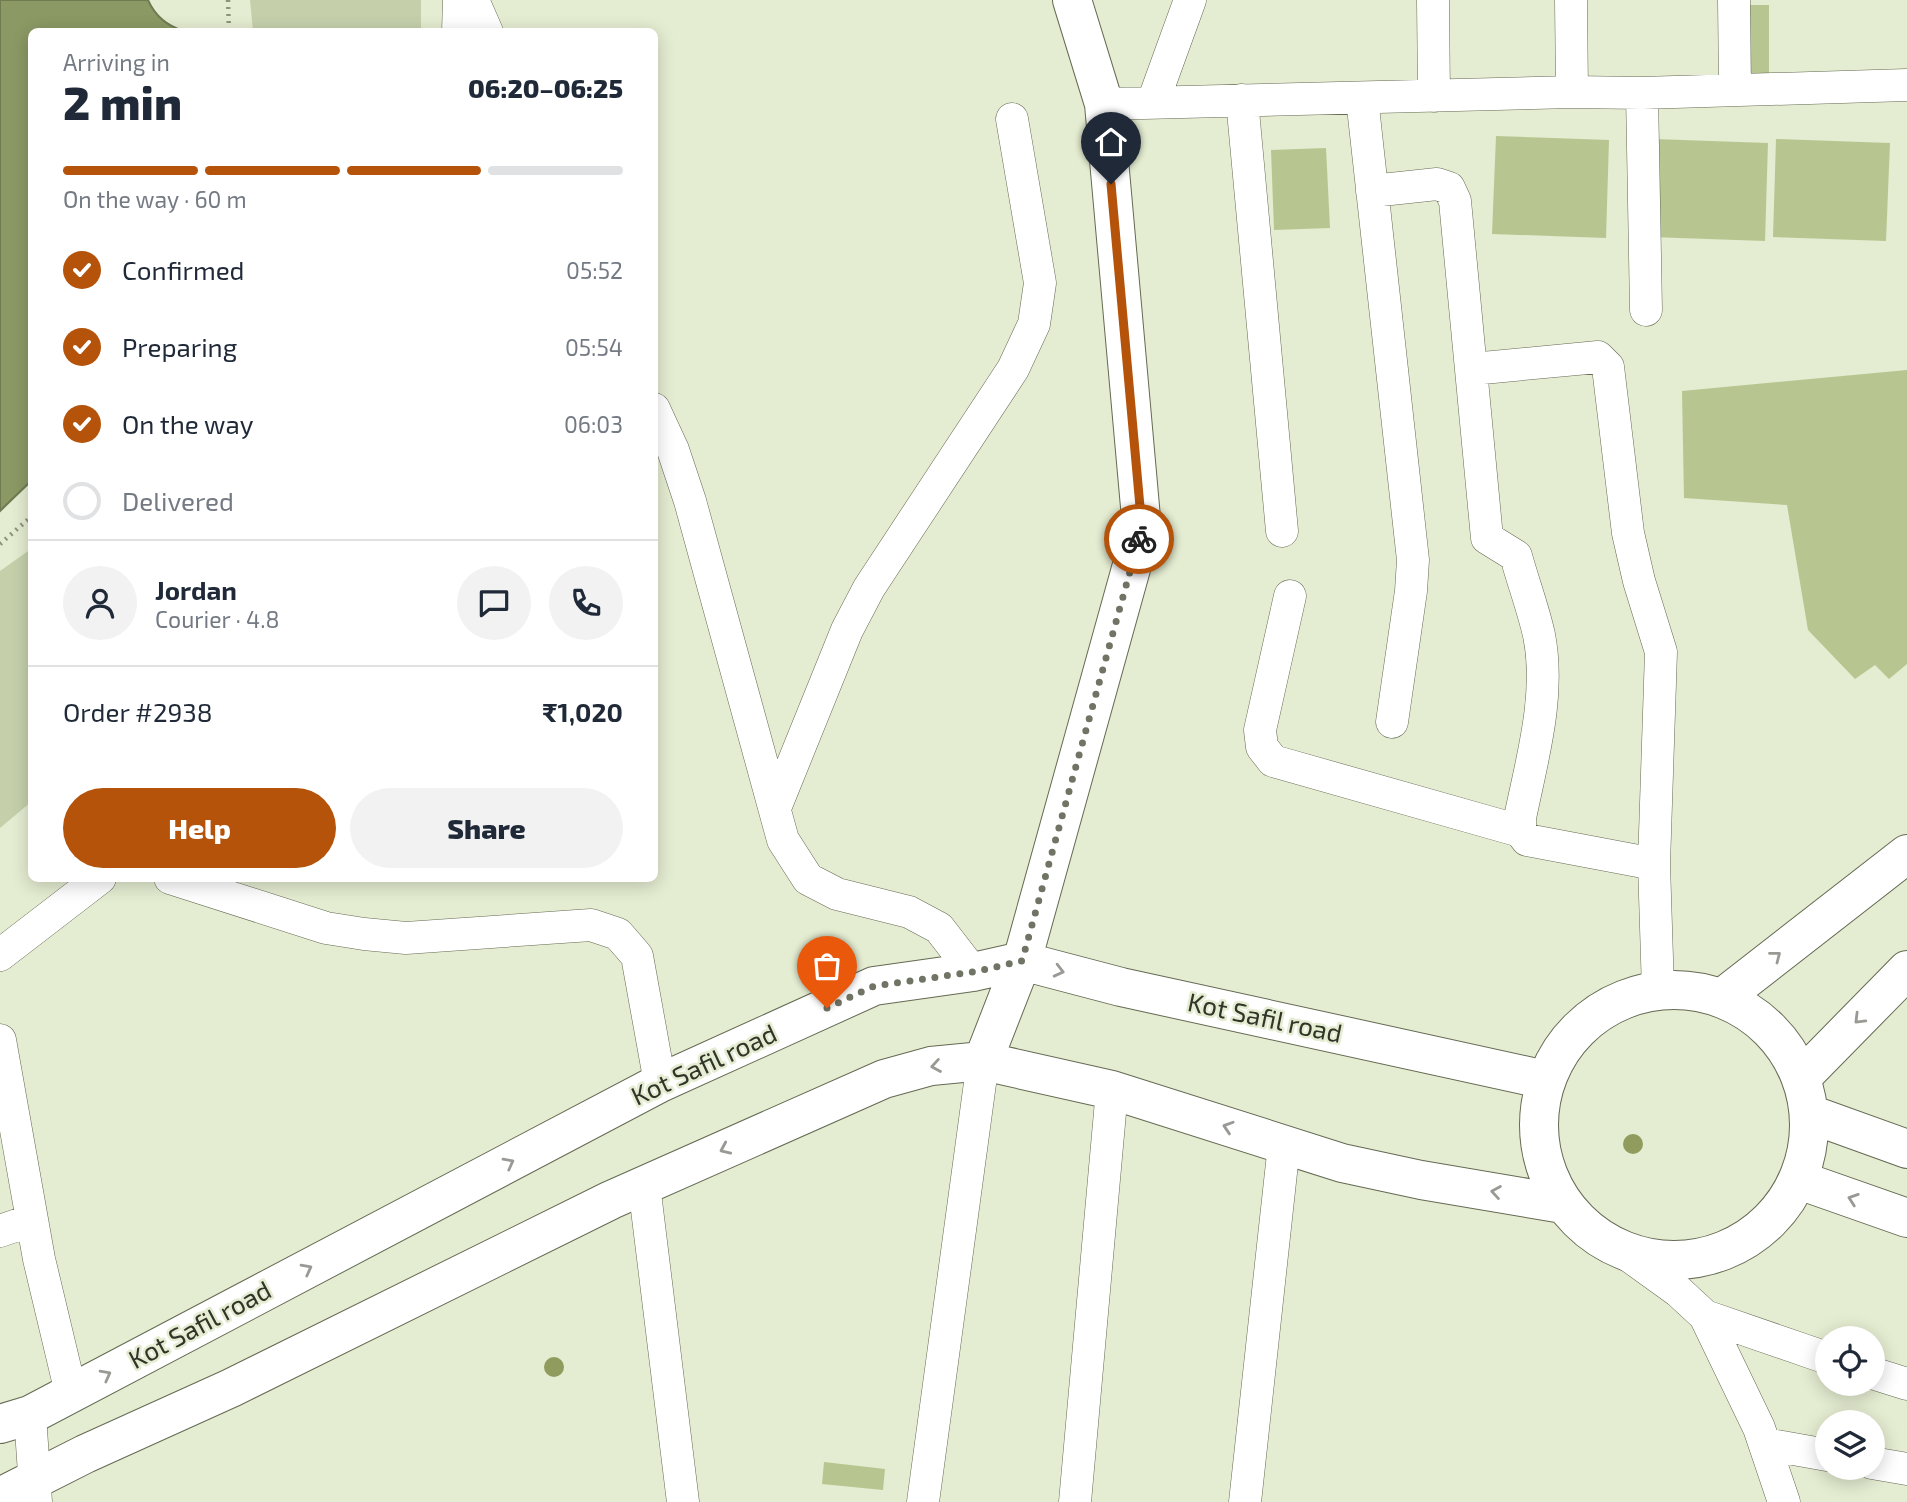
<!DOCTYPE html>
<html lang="en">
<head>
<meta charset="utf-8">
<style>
  body { margin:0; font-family:"Exo 2",sans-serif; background:#f2f2f3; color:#1f2937; height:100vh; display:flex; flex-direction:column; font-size:26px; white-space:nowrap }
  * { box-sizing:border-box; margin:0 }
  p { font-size:23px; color:#747a83 }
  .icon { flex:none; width:38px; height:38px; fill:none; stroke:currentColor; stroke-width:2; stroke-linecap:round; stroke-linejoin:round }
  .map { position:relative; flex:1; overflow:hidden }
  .sheet { position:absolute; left:28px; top:28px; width:630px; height:854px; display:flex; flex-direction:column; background:#fff; border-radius:10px; box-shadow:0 4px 18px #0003 }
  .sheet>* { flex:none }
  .fabs { position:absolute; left:1815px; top:1326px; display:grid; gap:14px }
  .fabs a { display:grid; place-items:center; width:70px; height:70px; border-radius:50%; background:#fff; box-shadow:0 4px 18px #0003; font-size:35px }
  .pin { position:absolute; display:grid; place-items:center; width:60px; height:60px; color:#fff; margin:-72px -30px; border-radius:50% 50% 50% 0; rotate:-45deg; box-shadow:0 0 7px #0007 }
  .pin .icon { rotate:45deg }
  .courier { position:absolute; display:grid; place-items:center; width:70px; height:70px; margin:-35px; border:5px solid #b45309; border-radius:50%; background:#fff; color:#222; box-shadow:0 2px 9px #0007 }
  .summary em { font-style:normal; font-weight:800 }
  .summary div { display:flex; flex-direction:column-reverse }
  .summary { display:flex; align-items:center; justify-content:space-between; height:119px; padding:0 35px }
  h1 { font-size:46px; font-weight:800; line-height:52px }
  .bar { display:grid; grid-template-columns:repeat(4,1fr); gap:10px 7px; align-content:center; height:84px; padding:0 35px }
  .bar i { height:9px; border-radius:5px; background:#e0e1e3 }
  .bar .current { background:#b45309 }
  .bar p { grid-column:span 4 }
  .line { display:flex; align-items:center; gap:18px; padding:0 35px; border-top:2px solid #e0e1e3 }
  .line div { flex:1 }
  .round { display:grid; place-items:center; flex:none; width:74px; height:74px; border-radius:37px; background:#f2f2f3 }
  ol { padding:0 35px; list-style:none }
  li { display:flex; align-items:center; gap:21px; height:77px }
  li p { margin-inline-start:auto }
  li .icon { padding:7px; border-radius:50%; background:#b45309; color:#fff; stroke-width:4 }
  li:last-child { color:#747a83 }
  li i { width:38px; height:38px; border:4px solid #e0e1e3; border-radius:50% }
  .action { display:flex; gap:14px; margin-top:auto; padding:14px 35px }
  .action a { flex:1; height:80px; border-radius:42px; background:#b45309; color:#fff; font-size:28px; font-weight:800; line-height:80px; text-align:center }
  .action a+a { background:#f2f2f3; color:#1f2937 }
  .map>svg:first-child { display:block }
  .green { fill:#c5d0ab }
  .water { fill:#8b9964; stroke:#707b52; stroke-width:2 }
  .building { fill:#b7c690 }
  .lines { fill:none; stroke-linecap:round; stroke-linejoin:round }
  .minor-casing { stroke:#646a53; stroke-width:33 }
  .tertiary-casing { stroke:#646a53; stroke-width:40 }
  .secondary-casing { stroke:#646a53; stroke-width:40 }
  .path { stroke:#8d937f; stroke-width:4.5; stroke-dasharray:2 5; stroke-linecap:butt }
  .minor { stroke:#fff; stroke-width:32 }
  .tertiary { stroke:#fff; stroke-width:38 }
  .secondary { stroke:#fff; stroke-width:38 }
  .tree { fill:#8f9c5e }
  .oneway { stroke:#989a94 }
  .done { stroke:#707464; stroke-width:7; stroke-dasharray:0 12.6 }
  .route { stroke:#b45309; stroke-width:9 }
  .labels { text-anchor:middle; stroke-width:5; stroke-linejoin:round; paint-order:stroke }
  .street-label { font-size:26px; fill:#313429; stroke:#e4ecd1 }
</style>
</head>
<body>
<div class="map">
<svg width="1907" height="1502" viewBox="0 0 1907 1502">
  <rect width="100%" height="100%" fill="#e4ecd1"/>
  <path class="green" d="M 250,0 L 421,0 L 421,31 L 253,31 Z
    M 31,549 L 31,802 L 0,828 L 0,571 Z"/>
  <path class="water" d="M 0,0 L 148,0 C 155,16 167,26 184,31 L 32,32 L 31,481 L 0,511 Z"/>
  <path class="building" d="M 1748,5 L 1769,5 L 1769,80 L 1748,79 Z
    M 1496,136 L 1609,140 L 1606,238 L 1492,234 Z
    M 1654,139 L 1768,143 L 1765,241 L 1651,237 Z
    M 1776,139 L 1890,143 L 1886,241 L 1773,237 Z
    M 1326,148 L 1330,228 L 1274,230 L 1271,150 Z
    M 1907,370 L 1907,664 L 1889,679 L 1875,665 L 1855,679 L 1808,630 L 1787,505 L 1684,498 L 1682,391 Z
    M 824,1462 L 885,1469 L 883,1490 L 822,1484 Z"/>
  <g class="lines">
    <defs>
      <path id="minor" d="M 473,0 L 487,32
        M 1433,0 L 1434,96
        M 1571,0 L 1572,92
        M 1734,0 L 1735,89
        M 458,32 L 459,0
        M 1642,93 L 1646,310
        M 1362,98 L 1413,560 L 1411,591 L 1392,722
        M 1242,100 L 1282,531
        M 1153,102 L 1190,0
        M 1104,104 L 1572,92 L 1642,93 L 1907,85
        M 1372,191 L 1437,184 L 1449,188 L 1455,201 L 1487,538 L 1516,556 C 1523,582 1533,608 1539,635 C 1551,695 1532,759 1520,818 L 1520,831 L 1527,840 L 1654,864
        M 1472,369 L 1598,357 L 1608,367 L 1628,533 L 1639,581 L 1661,652 L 1654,864 L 1658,990
        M 654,409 L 673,450 L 690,501 L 783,840 L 808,879 L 837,894 L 909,912 L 939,928 L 973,972
        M 1290,596 L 1260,730 L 1262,747 L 1273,761 L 1520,831
        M 775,808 L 847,630 L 869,588 L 1013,369 L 1034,324 L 1040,283 L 1012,119
        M 170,878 L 326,928 L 364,934 L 406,938 L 591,925 L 618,934 L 637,956 L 660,1083
        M 0,955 L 100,878
        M 0,1040 L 39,1259 L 71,1393
        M 644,1185 L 683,1502
        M 0,1231 L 32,1220
        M 1621,1250 L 1678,1291 L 1705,1316 L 1759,1428 L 1784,1502
        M 1705,1316 L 1827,1358
        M 1872,1373 L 1907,1384
        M 30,1415 L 36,1502
        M 1765,1444 L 1827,1455
        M 1872,1463 L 1907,1469
        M 923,1502 L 983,1061
        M 1075,1502 L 1112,1090
        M 1245,1502 L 1284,1145"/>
      <path id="tertiary" d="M 1722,998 L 1907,854
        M 1802,1077 L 1907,970"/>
      <path id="secondary" d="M1539 1125a135 135 0 1 1 270 0a135 135 0 1 1-270 0Z
        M 983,1061 L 1022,961 L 1142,529 L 1104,104 L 1072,0
        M 1810,1114 L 1907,1149
        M 1799,1180 L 1907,1218
        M 0,1424 L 30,1415 L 660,1083 L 874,986 L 973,972 L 1022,961 L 1121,987 L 1546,1080
        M 0,1497 L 85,1454 L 231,1388 L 611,1200 L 884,1079 L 931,1066 L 983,1061 L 1112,1090 L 1342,1163 L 1421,1180 L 1563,1204"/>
    </defs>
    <use href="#minor" class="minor-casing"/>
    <use href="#tertiary" class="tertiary-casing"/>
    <use href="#secondary" class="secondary-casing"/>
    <path class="path" d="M 228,0 L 229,32
      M 0,544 L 32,516"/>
    <use href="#minor" class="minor"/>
    <use href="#tertiary" class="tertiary"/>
    <use href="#secondary" class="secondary"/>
  </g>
  <g class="tree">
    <circle cx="1633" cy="1144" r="10"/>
    <circle cx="554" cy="1367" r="10"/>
  </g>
  <defs><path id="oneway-chevron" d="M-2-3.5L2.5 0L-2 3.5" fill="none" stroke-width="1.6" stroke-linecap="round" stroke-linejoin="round" transform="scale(1.75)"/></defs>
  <g class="oneway">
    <use href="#oneway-chevron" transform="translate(1776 956) rotate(-38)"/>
    <use href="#oneway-chevron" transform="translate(1059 971) rotate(14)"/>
    <use href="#oneway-chevron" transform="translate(1859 1019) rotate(135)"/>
    <use href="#oneway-chevron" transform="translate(936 1066) rotate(170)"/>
    <use href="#oneway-chevron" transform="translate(1228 1127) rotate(-162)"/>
    <use href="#oneway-chevron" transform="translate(725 1149) rotate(156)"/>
    <use href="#oneway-chevron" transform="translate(509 1163) rotate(-28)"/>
    <use href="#oneway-chevron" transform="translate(1496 1192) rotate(-171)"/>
    <use href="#oneway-chevron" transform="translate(1853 1199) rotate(-161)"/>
    <use href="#oneway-chevron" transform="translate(307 1269) rotate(-28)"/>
    <use href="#oneway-chevron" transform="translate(106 1375) rotate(-28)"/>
  </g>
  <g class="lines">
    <path class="done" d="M 827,1008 L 874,986 L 973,972 L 1022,961 L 1139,539"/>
    <path class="route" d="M 1111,184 L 1142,529 L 1139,539"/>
  </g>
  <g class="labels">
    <g class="street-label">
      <text transform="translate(1265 1018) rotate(12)" y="9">Kot Safil road</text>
      <text transform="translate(704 1065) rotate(-25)" y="9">Kot Safil road</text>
      <text transform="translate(200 1325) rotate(-28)" y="9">Kot Safil road</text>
    </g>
  </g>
</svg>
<div class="fabs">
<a><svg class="icon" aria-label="locate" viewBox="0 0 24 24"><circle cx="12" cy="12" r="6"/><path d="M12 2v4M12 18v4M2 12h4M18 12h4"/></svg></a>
<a><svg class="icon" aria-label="layers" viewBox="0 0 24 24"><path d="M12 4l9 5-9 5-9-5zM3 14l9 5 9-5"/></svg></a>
</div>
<div class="pin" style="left:827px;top:1008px;background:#ea580c"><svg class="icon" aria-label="bag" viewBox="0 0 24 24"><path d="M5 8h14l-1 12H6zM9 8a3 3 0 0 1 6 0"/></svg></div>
<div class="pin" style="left:1111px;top:184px;background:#1f2937"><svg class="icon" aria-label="home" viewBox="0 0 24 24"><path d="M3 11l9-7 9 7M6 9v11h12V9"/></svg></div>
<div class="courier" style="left:1139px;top:539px"><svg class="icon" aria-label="bike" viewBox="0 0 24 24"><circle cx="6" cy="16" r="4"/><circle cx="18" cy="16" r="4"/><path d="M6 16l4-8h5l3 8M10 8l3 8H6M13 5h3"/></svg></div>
<section class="sheet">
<div class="summary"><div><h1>2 min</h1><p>Arriving in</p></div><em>06:20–06:25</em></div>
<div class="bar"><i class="current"></i><i class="current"></i><i class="current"></i><i></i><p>On the way · 60 m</p></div>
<ol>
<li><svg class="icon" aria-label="check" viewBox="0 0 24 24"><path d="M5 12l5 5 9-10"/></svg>Confirmed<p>05:52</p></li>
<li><svg class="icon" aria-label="check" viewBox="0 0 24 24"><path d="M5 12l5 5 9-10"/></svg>Preparing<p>05:54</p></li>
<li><svg class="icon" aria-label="check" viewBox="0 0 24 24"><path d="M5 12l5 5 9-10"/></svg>On the way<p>06:03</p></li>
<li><i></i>Delivered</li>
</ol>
<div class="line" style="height:126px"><a class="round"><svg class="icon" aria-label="person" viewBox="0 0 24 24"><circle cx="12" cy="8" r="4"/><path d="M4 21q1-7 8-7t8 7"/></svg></a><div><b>Jordan</b><p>Courier · 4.8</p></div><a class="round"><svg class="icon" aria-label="chat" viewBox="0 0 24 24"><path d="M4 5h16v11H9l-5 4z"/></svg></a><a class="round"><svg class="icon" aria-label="phone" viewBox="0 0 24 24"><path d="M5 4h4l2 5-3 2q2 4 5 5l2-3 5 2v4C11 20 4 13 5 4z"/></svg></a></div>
<div class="line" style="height:91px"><div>Order #2938</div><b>₹1,020</b></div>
<div class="action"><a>Help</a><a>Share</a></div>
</section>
</div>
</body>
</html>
